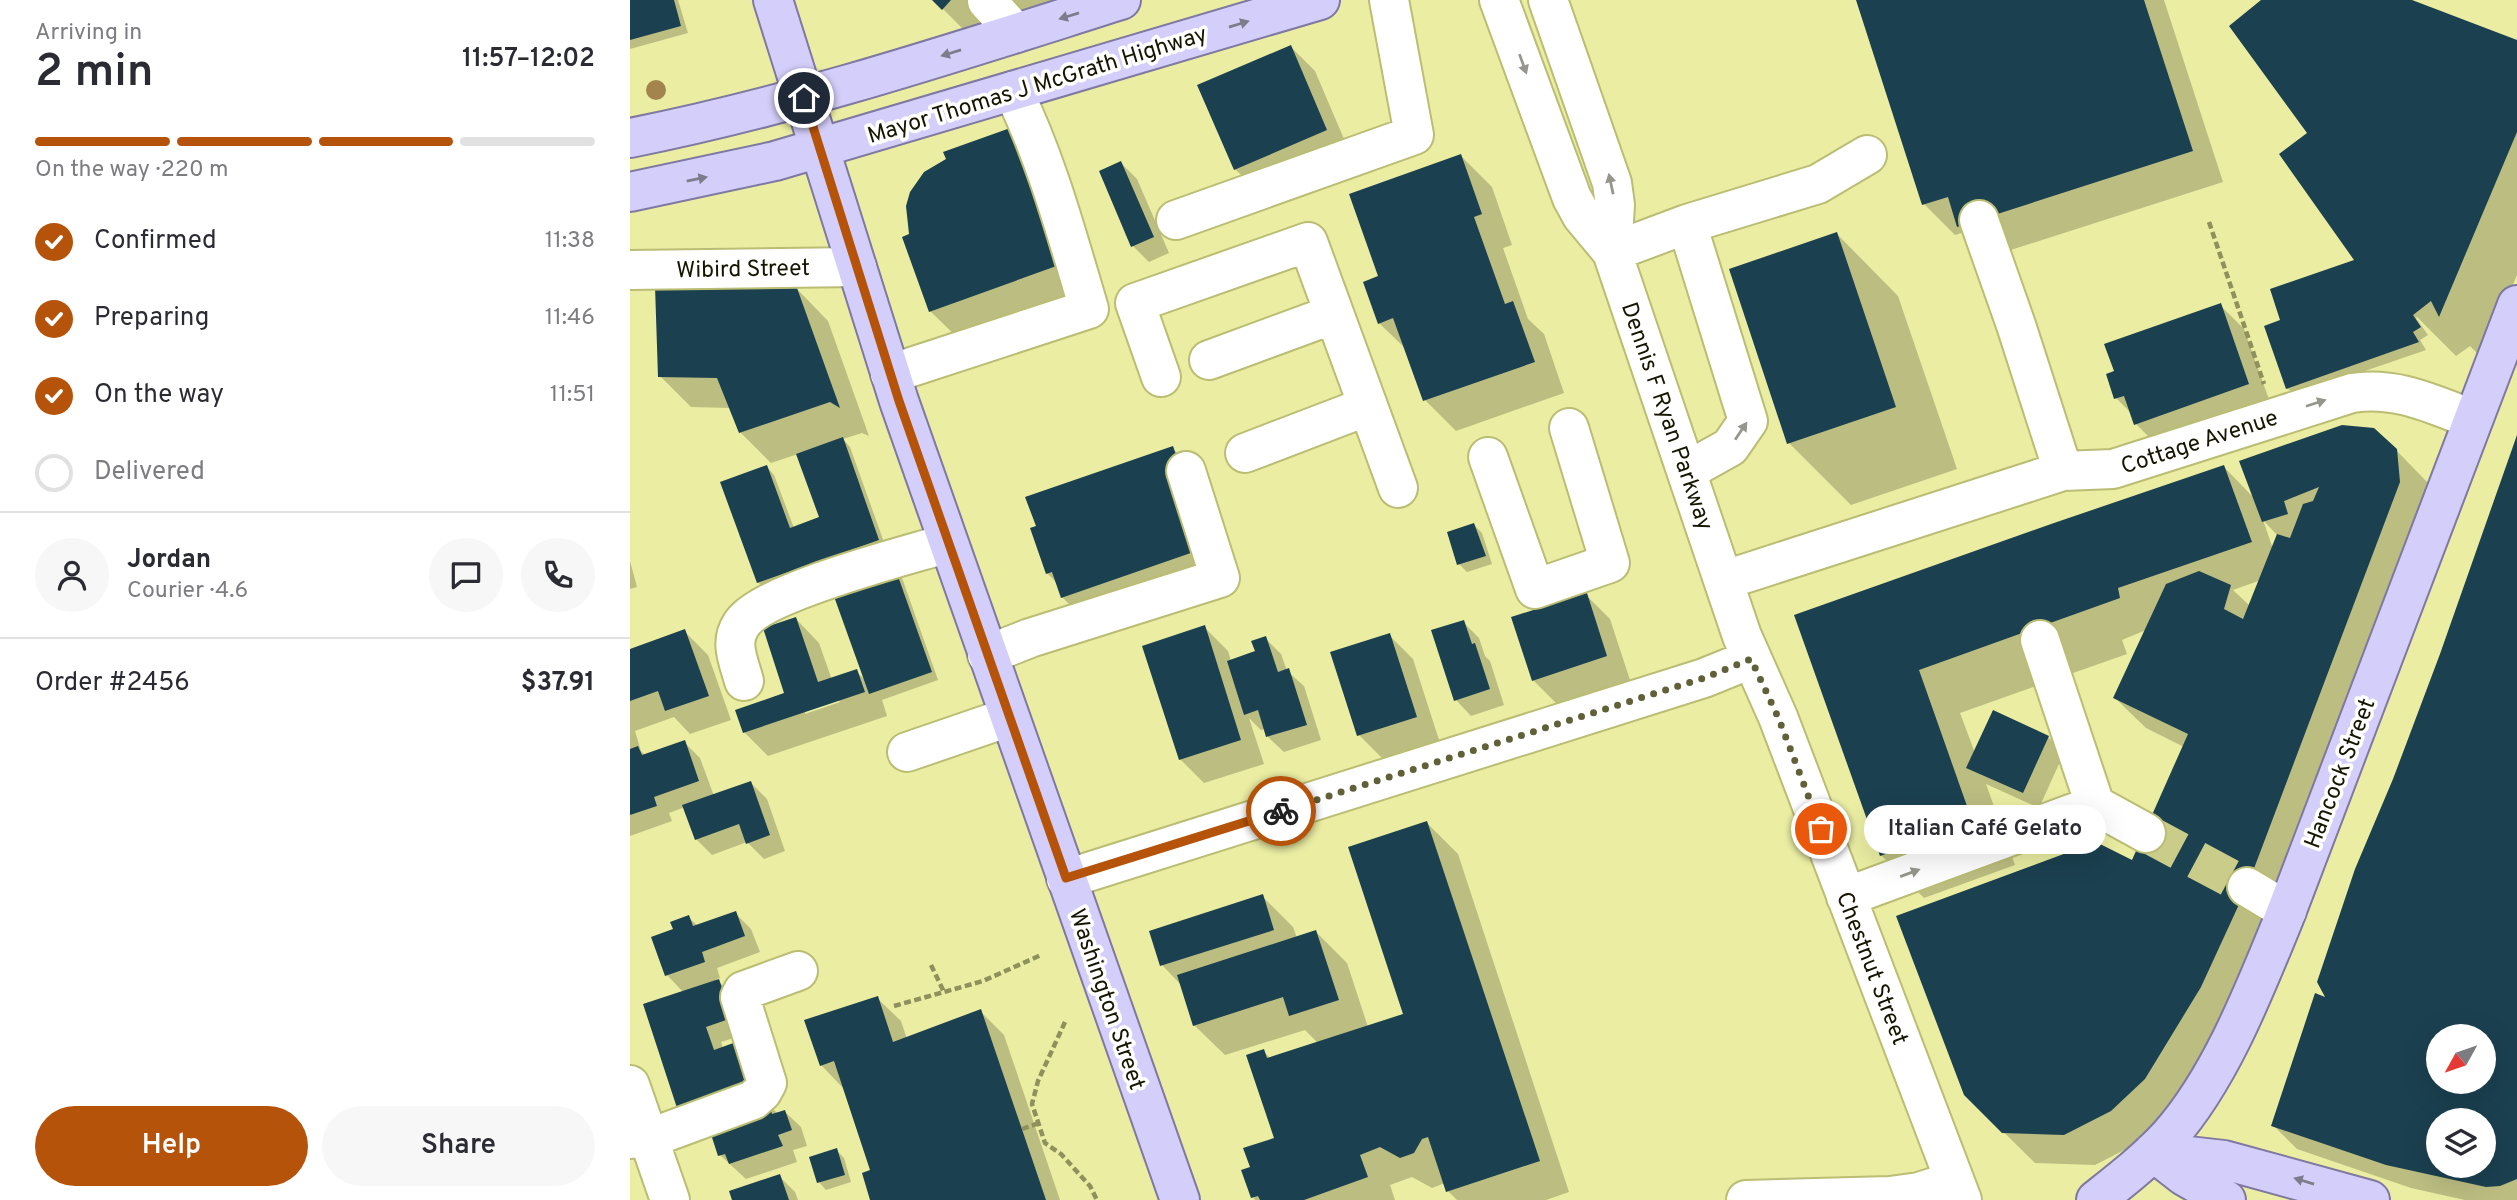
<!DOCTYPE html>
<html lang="en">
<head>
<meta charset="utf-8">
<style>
  body { margin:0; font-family:Overpass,sans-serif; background:#f7f7f7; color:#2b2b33; height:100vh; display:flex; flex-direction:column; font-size:26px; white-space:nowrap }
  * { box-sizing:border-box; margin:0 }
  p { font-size:23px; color:#7c7c81 }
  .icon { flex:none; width:38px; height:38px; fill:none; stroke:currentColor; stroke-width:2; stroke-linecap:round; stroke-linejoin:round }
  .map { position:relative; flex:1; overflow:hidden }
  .side { display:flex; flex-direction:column; background:#fff; width:630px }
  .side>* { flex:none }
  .needle { width:46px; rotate:230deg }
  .tools { position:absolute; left:1796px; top:1024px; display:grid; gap:14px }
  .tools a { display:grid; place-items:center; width:70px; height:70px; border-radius:50%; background:#fff; box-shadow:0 7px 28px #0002; font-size:35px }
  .pin { position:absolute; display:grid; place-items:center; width:60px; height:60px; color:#fff; margin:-30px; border:4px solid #fff; border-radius:50%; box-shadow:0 2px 7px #0007 }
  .courier { position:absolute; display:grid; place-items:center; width:70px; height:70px; margin:-35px; border:5px solid #b45309; border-radius:50%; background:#fff; color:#222; box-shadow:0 2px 9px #0007 }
  .bubble { position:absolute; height:49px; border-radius:24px; background:#fff; box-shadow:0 7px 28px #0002; font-size:23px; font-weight:600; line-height:49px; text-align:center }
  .overview em { font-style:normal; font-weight:600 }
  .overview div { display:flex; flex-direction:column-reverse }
  .overview { display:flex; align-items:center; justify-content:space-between; height:119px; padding:0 35px }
  h1 { font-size:46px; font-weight:600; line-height:52px }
  .bar { display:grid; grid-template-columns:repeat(4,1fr); gap:10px 7px; align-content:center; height:84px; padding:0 35px }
  .bar i { height:9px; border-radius:5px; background:#e1e1e2 }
  .bar .active { background:#b45309 }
  .bar p { grid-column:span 4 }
  .line { display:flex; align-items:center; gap:18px; padding:0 35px; border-top:2px solid #e1e1e2 }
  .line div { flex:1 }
  .round { display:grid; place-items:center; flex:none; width:74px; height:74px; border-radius:37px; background:#f7f7f7 }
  ol { padding:0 35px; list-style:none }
  li { display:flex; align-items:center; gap:21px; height:77px }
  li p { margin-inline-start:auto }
  li .icon { padding:7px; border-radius:50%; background:#b45309; color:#fff; stroke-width:4 }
  li:last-child { color:#7c7c81 }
  li i { width:38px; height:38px; border:4px solid #e1e1e2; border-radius:50% }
  .primary-button { display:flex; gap:14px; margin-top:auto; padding:14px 35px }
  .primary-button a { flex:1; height:80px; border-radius:42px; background:#b45309; color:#fff; font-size:28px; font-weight:600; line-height:80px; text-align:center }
  .primary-button a+a { background:#f7f7f7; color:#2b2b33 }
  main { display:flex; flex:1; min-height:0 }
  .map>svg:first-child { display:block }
  .shadow { fill:#0003; fill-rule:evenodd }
  .building { fill:#1b4050; fill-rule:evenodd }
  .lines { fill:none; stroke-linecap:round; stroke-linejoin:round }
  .minor-tunnel { stroke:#cacd8a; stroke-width:38; stroke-dasharray:38 19; stroke-linecap:butt }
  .minor-casing { stroke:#babd73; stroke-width:42 }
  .major-casing { stroke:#7f78a0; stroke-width:42 }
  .path { stroke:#8f915c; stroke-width:4.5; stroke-dasharray:7 3.5; stroke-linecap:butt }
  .minor { stroke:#fff; stroke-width:38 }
  .major { stroke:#d4cefa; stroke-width:38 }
  .tree { fill:#a2854c }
  .oneway { fill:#7e7b8a }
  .oneway2 { fill:#96968c }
  .done { stroke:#606139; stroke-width:7; stroke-dasharray:0 12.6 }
  .route { stroke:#b45309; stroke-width:9 }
  .labels { text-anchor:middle; stroke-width:7; stroke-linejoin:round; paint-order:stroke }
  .street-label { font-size:23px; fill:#161600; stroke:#fff }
</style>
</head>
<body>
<main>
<section class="side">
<div class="overview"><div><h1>2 min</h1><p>Arriving in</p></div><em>11:57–12:02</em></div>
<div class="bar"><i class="active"></i><i class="active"></i><i class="active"></i><i></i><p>On the way · 220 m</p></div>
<ol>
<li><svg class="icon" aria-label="check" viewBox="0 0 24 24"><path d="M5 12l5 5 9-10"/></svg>Confirmed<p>11:38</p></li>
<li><svg class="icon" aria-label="check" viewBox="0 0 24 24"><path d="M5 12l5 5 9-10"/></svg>Preparing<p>11:46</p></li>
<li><svg class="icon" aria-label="check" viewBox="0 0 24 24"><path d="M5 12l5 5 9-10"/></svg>On the way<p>11:51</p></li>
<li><i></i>Delivered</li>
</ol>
<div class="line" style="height:126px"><a class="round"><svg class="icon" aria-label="person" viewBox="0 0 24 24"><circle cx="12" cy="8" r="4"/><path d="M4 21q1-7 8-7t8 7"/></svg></a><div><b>Jordan</b><p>Courier · 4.6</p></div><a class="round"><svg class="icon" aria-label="chat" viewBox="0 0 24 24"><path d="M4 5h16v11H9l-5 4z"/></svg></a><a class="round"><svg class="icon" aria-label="phone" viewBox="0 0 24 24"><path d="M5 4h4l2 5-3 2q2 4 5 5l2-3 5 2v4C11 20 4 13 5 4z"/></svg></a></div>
<div class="line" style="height:91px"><div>Order #2456</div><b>$37.91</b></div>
<div class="primary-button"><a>Help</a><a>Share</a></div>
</section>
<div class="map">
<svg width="1887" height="1200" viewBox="0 0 1887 1200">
  <rect width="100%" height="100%" fill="#eaeda2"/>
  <path class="shadow" d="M 0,0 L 48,0 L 58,33 L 0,49 Z
    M 304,0 L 478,0 L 438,4 L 390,52 L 372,34 L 355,51 Z
    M 1228,0 L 1534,0 L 1593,182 L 1359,257 L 1335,232 L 1325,235 L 1294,204 Z
    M 1634,0 L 1777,0 L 1887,42 L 1887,275 L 1852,358 L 1840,346 L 1826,356 L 1787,317 L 1786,318 L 1798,335 L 1790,340 L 1796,350 L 1665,395 L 1657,388 L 1652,321 L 1726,260 L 1679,133 Z
    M 661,47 L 685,71 L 720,153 L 629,193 L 605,169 Z
    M 831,156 L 862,187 L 882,245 L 873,248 L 898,319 L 914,334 L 934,393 L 826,431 L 795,400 L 777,350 L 749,323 L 750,277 Z
    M 318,160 L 462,295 L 331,341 L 300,311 Z
    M 491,163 L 507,179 L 539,253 L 519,262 L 503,246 Z
    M 1207,234 L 1268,296 L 1327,469 L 1221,505 L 1159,443 Z
    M 167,289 L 198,321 L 239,436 L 232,433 L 213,439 L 220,447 L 256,548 L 136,590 L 128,582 L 137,467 L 144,475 L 164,528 L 191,518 L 168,454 L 141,463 L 110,432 L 101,408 L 61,407 L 30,376 Z
    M 1590,305 L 1614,329 L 1642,408 L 1530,448 L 1506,424 L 1503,415 L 1486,398 Z
    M 1887,439 L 1887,1200 L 1835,1200 L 1781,1188 L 1667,1149 L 1643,1125 L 1702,1001 L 1765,778 L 1811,654 ZM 1808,1036 L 1853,1036 L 1853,1082 L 1808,1082 ZM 1808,1120 L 1853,1120 L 1853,1166 L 1808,1166 Z
    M 542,448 L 573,479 L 607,578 L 463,628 L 432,597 L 428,584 L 417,573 Z
    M 1766,450 L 1797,482 L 1800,514 L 1613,1030 L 1512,1141 L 1465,1165 L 1405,1163 L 1335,1094 L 1503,862 L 1554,747 L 1516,728 L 1485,698 L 1516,630 L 1492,640 L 1497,654 L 1330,713 L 1345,753 L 1418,737 L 1434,753 L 1409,808 L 1356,784 L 1385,865 L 1294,898 L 1251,855 L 1166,616 L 1594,467 L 1625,499 ZM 1633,520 L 1648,536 L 1643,549 ZM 1631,580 L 1620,606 L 1603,590 Z
    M 844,525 L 852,533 L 862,564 L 837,572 L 829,564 Z
    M 0,561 L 7,587 L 0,589 Z
    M 271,575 L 308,680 L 252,700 L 257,716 L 138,756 L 114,732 L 156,695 L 166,619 L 189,643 L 202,680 L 226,671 L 237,682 L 203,589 ZM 208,699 L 210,702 L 175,714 L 175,710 Z
    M 956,595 L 980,619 L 1000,680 L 927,704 L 903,680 Z
    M 833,622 L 849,638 L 855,656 L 860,661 L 874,705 L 841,716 L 826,700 Z
    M 574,627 L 598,651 L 601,661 L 627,653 L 635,638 L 651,654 L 657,671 L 674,686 L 691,740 L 654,752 L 638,737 L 635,729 L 631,730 L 619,718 L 634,764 L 574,783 L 550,759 Z
    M 54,631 L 78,655 L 101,720 L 60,734 L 44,717 L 5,731 L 11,751 L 15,755 L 54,742 L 70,758 L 84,796 L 121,783 L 137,799 L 155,851 L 134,859 L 117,842 L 82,855 L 66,839 L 55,807 L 39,813 L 42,821 L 0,836 L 0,650 Z
    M 759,635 L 783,659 L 809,740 L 753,759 L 729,735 Z
    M 797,823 L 828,854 L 939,1192 L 916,1200 L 827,1200 L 818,1191 L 815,1183 L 802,1188 L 782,1177 L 760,1185 L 765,1200 L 625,1200 L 623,1197 L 622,1168 L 646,1139 L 633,1051 L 641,1059 L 688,1043 L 675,1030 L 595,1055 L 564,1025 L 552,986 L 532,965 L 521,932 L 632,896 L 663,927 L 667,938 L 686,932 L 717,963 L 738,1027 L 775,1015 Z
    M 105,913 L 121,929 L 130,952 L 87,968 L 90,978 L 86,979 L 105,997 L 116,1034 L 91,1042 L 93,1049 L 65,1123 L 54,993 L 37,975 L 45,930 L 58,917 L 68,926 Z
    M 247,998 L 271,1021 L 277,1039 L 350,1011 L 374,1035 L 430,1200 L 242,1200 L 242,1172 L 215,1090 L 191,1065 Z
    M 138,1104 L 148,1114 L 155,1112 L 171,1127 L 177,1146 L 163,1150 L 167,1162 L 116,1179 L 90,1155 Z
    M 206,1150 L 214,1158 L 221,1182 L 196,1190 L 189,1182 Z
    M 149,1176 L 165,1192 L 168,1200 L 104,1200 Z"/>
  <path class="building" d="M 0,0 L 44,0 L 51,26 L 0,40 Z
    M 302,0 L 321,0 L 312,10 Z
    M 1226,0 L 1514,0 L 1563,151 L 1327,227 L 1318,197 L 1292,205 Z
    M 1631,0 L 1782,0 L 1887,40 L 1887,132 L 1809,317 L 1801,301 L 1783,315 L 1791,327 L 1783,332 L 1789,342 L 1656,389 L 1634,326 L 1650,320 L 1640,289 L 1724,260 L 1649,154 L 1677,133 L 1599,26 Z
    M 661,45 L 697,130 L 604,170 L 567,85 Z
    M 383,127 L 432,264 L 299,312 L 272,237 L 279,234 L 276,206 L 280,192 L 294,172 L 316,159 L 313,152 Z
    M 831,154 L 852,214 L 844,217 L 875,304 L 883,301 L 905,362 L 793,401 L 763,318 L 748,324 L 733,282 L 748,276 L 719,194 Z
    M 491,161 L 524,237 L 501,247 L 469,171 Z
    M 1207,232 L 1266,407 L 1157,444 L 1099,269 Z
    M 25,286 L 167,288 L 210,408 L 200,402 L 109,433 L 87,378 L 28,377 Z
    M 1591,303 L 1619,384 L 1504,425 L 1494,396 L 1484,399 L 1476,374 L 1484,371 L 1474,344 Z
    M 1712,425 L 1744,428 L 1767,449 L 1770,482 L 1617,887 L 1571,987 L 1515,1079 L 1481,1111 L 1434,1135 L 1372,1133 L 1334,1095 L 1266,916 L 1466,842 L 1502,860 L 1558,734 L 1483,698 L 1536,584 L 1569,571 L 1601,585 L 1594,609 L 1613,619 L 1647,534 L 1660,538 L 1673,504 L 1683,501 L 1689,487 L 1654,501 L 1658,514 L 1632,522 L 1609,461 Z
    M 1887,435 L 1887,1179 L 1870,1186 L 1856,1187 L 1756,1165 L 1641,1126 L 1685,993 L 1695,997 L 1687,982 L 1725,869 L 1763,779 L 1810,654 ZM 1808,1036 L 1853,1036 L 1853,1082 L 1808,1082 ZM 1808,1120 L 1853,1120 L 1853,1166 L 1808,1166 Z
    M 213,437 L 249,540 L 127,583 L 90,482 L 137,465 L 160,528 L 189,517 L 166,454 Z
    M 543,446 L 578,547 L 431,598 L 422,572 L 416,574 L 400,528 L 406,526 L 395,497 Z
    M 1594,465 L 1622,542 L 1488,588 L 1490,598 L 1289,670 L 1343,823 L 1250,856 L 1164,615 L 1424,523 Z
    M 844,523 L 856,556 L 827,565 L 817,532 Z
    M 264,565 L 302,672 L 239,694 L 201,588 Z
    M 957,593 L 977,656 L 902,681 L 881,617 Z
    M 166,617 L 188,682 L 227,669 L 235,692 L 113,733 L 105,710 L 154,693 L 133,628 Z
    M 834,620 L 842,644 L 845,643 L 860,689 L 824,701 L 801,630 Z
    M 575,625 L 611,740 L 549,760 L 512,646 Z
    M 55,629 L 79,696 L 35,711 L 28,691 L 0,701 L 0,649 Z
    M 760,633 L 787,717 L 727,736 L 700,652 Z
    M 636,636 L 648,672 L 659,668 L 677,725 L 636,737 L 628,710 L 614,715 L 597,661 L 625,651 L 621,641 Z
    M 1363,710 L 1419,736 L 1393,793 L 1336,768 Z
    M 55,740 L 69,781 L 24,797 L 27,806 L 0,815 L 0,749 L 8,746 L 12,755 Z
    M 121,781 L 140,835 L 116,844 L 109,824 L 65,840 L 52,805 Z
    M 797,821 L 910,1161 L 816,1192 L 798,1137 L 792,1139 L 784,1153 L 770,1158 L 750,1147 L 730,1155 L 738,1177 L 674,1200 L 630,1200 L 628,1196 L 621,1198 L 611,1170 L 620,1167 L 613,1148 L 644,1138 L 616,1055 L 634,1049 L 637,1058 L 773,1014 L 718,847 Z
    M 633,894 L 644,930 L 530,966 L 519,931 Z
    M 106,911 L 115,936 L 72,952 L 75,962 L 35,976 L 21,937 L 43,929 L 40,922 L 59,915 L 63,926 Z
    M 686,930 L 709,1000 L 659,1016 L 653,997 L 563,1026 L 547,975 Z
    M 89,979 L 102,1018 L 76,1027 L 84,1050 L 109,1041 L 122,1084 L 47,1108 L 13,1004 Z
    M 248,996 L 263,1042 L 351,1009 L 416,1200 L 240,1200 L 232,1173 L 240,1170 L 204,1061 L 190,1066 L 174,1020 Z
    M 138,1102 L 142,1114 L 155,1110 L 162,1130 L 148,1135 L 153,1146 L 99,1164 L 95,1154 L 88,1156 L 77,1122 Z
    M 207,1148 L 215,1175 L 187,1183 L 179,1157 Z
    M 150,1174 L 159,1200 L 102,1200 L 99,1191 Z"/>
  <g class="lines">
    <path class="minor-tunnel" d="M 1516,833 L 1617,887"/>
    <defs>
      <path id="minor" d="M 869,0 L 942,198 L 952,216 L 982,252 L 1112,636 L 1148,717 L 1332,1200
        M 918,0 L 982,183 L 985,205 L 982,252
        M 357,1 L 386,33
        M 546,220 L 784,135 L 759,0
        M 1349,220 L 1386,325 L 1433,471
        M 1057,224 L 1118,421 L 1100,447 L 1057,471
        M 982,252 L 1057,224 L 1188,184 L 1237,155
        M 0,270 L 227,267
        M 579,360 L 704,314
        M 260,374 L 459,309 C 437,236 417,160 383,91
        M 531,377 L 505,303 L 678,242 L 768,488
        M 615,453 L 738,406
        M 858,457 L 905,589 L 980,563 L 939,428
        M 1095,580 L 1433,471 L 1483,469 L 1722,393 C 1766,386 1802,404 1842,419
        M 1410,640 L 1465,805
        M 357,655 L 400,638 L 590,578 L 556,471
        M 114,681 C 109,662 99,643 111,625 C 131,592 276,556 318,543
        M 277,752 L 379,717
        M 436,879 L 1074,678 L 1121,659
        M 1617,887 L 1657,911
        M 1216,897 L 1465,805 L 1516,833
        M 0,1085 L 40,1200
        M 0,1139 L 17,1133 L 31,1134 L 123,1100 L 132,1092 L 137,1083 L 110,997 L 113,991 L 168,971
        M 1116,1200 L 1260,1196 L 1289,1192 L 1324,1181"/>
      <path id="major" d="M 143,0 L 269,401 L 550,1200
        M 0,138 C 167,105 329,51 491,0
        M 0,192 L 145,161 L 690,0
        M 1523,1152 L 1594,1160 L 1740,1200
        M 1523,1152 L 1554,1176 L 1596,1200
        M 1466,1200 C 1491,1180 1517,1160 1539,1136 C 1590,1079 1625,989 1654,918 L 1887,305"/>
    </defs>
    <use href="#minor" class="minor-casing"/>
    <use href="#major" class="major-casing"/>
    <path class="path" d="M 1579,222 L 1634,384
      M 301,965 L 314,992
      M 264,1006 L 353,981 L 411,955
      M 435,1022 L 408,1081 L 402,1104 L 415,1143 L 431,1154 L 460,1186 L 467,1200
      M 392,1129 L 409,1123"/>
    <use href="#minor" class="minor"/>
    <use href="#major" class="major"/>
  </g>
  <circle class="tree" cx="26" cy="90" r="10"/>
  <defs><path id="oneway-solid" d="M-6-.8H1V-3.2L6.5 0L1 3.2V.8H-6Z" transform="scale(1.75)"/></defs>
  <g class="oneway">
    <use href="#oneway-solid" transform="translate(439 16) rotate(163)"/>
    <use href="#oneway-solid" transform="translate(609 24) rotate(-17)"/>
    <use href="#oneway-solid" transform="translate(321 53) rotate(163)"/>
    <use href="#oneway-solid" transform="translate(67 179) rotate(-11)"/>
    <use href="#oneway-solid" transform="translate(1674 1181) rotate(-163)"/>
  </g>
  <g class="oneway2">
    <use href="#oneway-solid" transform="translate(893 64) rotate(70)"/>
    <use href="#oneway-solid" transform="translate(981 184) rotate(-102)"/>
    <use href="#oneway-solid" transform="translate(1686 403) rotate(-18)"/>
    <use href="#oneway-solid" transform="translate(1111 431) rotate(-56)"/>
    <use href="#oneway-solid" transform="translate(1280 873) rotate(-20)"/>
  </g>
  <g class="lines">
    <path class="done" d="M 651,811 L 1074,678 L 1121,659 L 1148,717 L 1191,829"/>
    <path class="route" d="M 174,98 L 269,401 L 436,878 L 651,811"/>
  </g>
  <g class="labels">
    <g class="street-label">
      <text transform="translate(407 84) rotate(-17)" y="8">Mayor Thomas J McGrath Highway</text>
      <text transform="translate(113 268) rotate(-1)" y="8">Wibird Street</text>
      <text transform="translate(1038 416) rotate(71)" y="8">Dennis F Ryan Parkway</text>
      <text transform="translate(1569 441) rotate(-18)" y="8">Cottage Avenue</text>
      <text transform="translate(1709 773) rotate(-69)" y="8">Hancock Street</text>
      <text transform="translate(1243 968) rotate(69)" y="8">Chestnut Street</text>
      <text transform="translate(478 999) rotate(71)" y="8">Washington Street</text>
    </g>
  </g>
</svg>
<div class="tools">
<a><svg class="needle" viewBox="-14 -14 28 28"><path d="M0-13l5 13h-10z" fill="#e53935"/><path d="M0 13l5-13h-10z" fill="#7c7c81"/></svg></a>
<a><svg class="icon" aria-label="layers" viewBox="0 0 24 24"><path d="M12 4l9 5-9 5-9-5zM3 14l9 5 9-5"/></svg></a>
</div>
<div class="pin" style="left:1191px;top:829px;background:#ea580c"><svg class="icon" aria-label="bag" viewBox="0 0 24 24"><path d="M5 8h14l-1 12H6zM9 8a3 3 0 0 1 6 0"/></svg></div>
<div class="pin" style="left:174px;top:98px;background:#1f2937"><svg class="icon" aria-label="home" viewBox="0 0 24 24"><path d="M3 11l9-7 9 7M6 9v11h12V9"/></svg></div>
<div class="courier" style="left:651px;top:811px"><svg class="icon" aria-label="bike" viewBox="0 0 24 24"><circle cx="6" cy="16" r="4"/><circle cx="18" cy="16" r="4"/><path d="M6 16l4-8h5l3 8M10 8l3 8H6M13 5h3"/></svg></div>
<div class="bubble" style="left:1234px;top:805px;width:242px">Italian Café Gelato</div>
</div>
</main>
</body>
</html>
